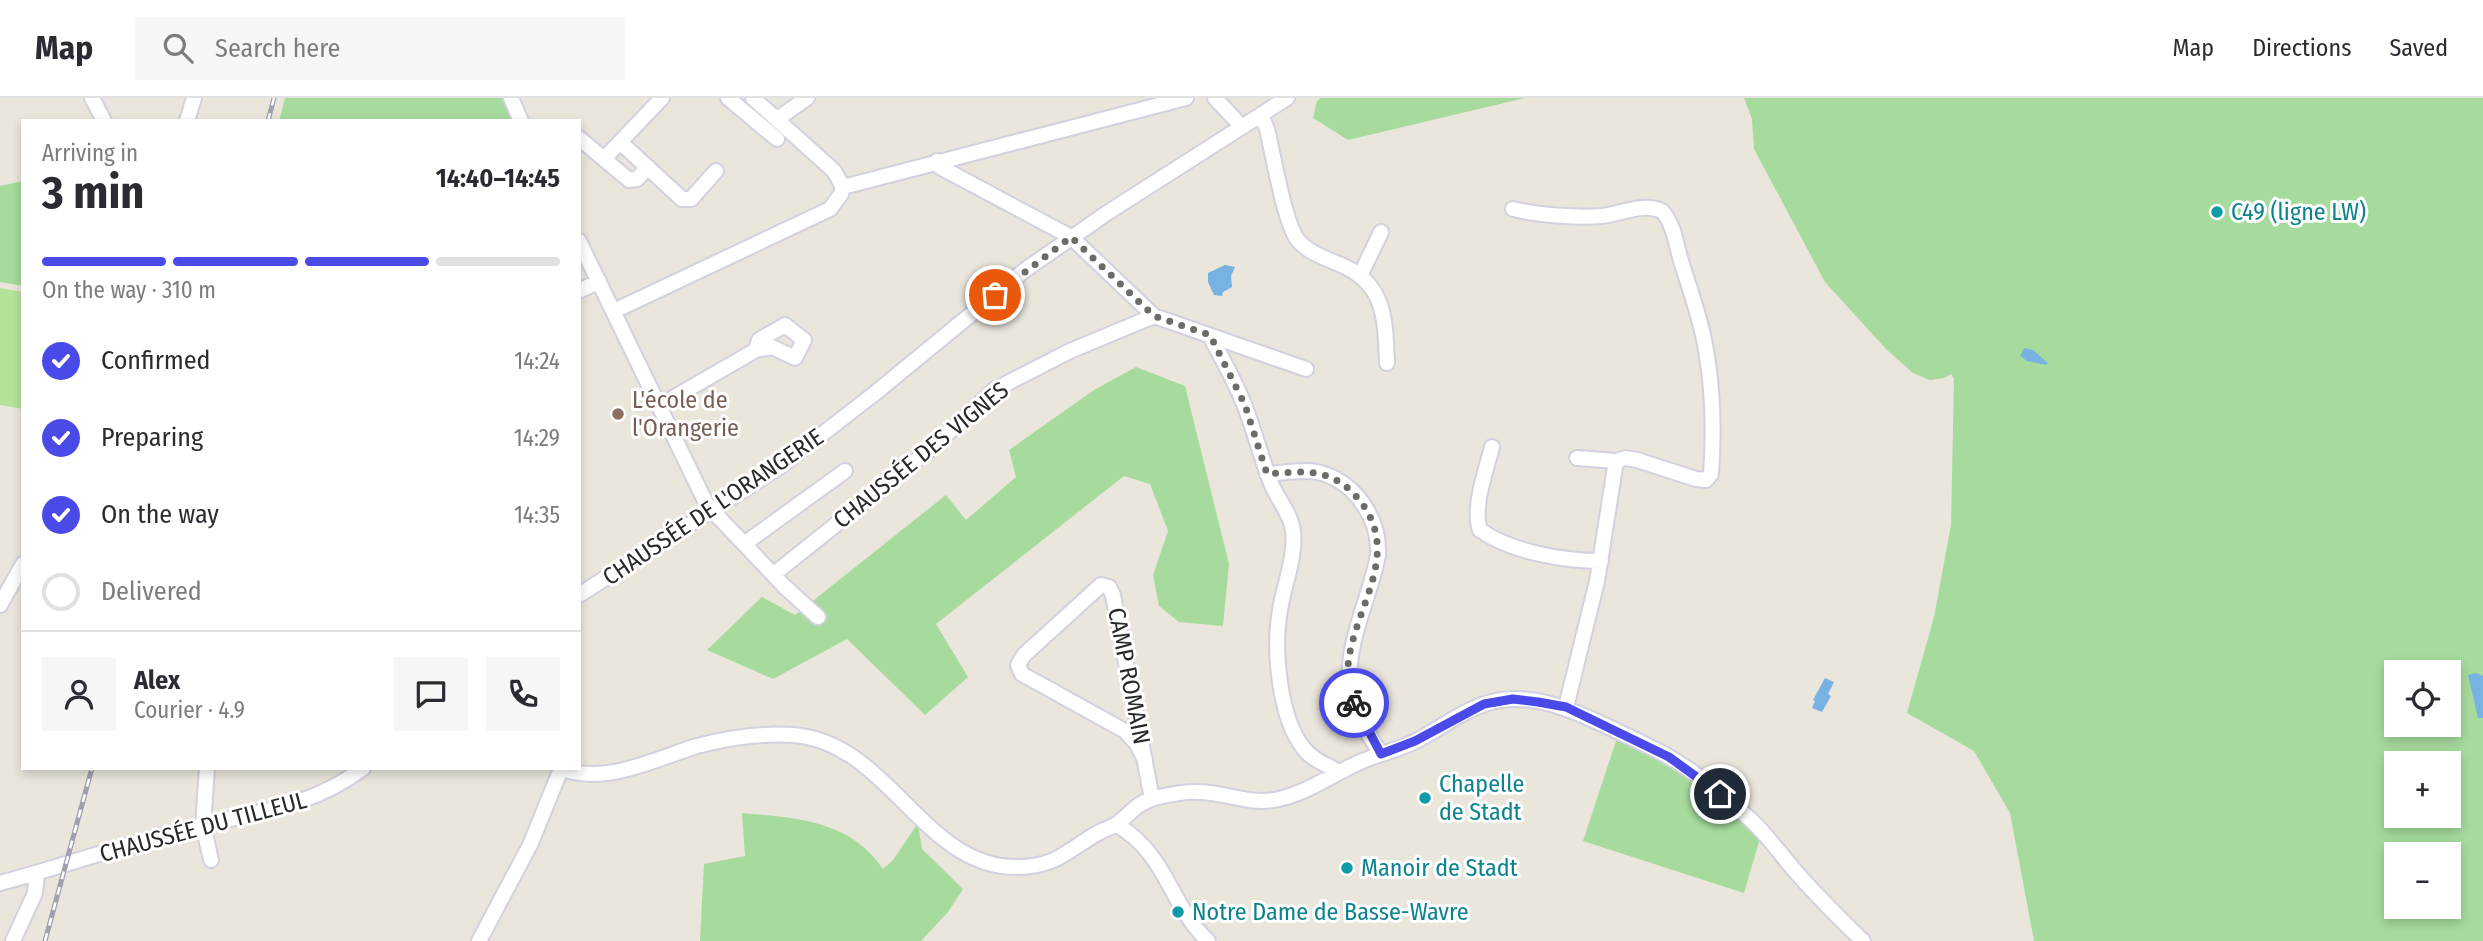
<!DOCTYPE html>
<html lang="en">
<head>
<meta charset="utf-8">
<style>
  body { margin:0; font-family:"Fira Sans Condensed",sans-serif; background:#f7f7f7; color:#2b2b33; height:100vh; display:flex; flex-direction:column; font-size:26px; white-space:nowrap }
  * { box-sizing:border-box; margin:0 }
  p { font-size:23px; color:#7c7c81 }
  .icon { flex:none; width:38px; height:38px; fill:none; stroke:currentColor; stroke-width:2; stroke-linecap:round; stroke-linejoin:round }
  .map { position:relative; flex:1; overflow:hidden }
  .panel { position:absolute; left:21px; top:21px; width:560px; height:651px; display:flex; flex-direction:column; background:#fff; border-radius:0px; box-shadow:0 4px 10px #0003 }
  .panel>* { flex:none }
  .controls { position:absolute; left:2384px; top:562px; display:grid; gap:14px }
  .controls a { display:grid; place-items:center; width:77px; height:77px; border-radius:0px; background:#fff; box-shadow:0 4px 10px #0003; font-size:35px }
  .pin { position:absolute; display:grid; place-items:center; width:60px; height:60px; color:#fff; margin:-30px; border:4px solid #fff; border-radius:50%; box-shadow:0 2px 7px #0007 }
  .courier { position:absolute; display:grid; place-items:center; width:70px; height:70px; margin:-35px; border:5px solid #4a4ae8; border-radius:50%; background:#fff; color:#222; box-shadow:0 2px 9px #0007 }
  .head em { font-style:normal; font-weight:700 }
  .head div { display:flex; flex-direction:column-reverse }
  .head { display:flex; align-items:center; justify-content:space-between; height:119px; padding:0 21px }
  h1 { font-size:46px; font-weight:700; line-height:52px }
  .bar { display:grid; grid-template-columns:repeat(4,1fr); gap:10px 7px; align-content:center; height:84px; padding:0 21px }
  .bar i { height:9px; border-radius:5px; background:#e1e1e2 }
  .bar .active { background:#4a4ae8 }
  .bar p { grid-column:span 4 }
  .line { display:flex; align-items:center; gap:18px; padding:0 21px; border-top:2px solid #e1e1e2 }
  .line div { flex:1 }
  .round { display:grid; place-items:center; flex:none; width:74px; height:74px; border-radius:0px; background:#f7f7f7 }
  ol { padding:0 21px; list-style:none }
  li { display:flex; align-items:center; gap:21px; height:77px }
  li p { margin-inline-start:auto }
  li .icon { padding:7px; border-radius:50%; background:#4a4ae8; color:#fff; stroke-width:4 }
  li:last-child { color:#7c7c81 }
  li i { width:38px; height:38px; border:4px solid #e1e1e2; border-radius:50% }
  header { display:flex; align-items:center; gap:42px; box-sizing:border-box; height:98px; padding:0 35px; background:#fff; border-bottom:2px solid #e1e1e2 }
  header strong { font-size:33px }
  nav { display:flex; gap:38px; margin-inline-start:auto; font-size:24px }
  .search { width:490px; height:63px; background:#f7f7f7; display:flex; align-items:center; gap:18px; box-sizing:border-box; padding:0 24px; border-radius:0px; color:#7c7c81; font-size:26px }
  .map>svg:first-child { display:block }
  .green { fill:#a6db9d; fill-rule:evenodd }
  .pitch { fill:#b5e299 }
  .water { fill:#78b2e2 }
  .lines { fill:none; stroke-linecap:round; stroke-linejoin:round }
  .minor-casing { stroke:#d1d1e0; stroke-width:18 }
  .minor { stroke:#fff; stroke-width:14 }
  .rail-casing { stroke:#a09fb1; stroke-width:5 }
  .rail { stroke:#fff; stroke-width:2.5; stroke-dasharray:8; stroke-linecap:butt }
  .done { stroke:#6d6b68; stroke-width:7; stroke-dasharray:0 12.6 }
  .route { stroke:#4a4ae8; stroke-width:9 }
  .culture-dot { fill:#0f9aa8; stroke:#fff; stroke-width:2.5 }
  .education-dot { fill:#8d6e63; stroke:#fff; stroke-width:2.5 }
  .labels { text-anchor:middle; stroke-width:6; stroke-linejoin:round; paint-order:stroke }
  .culture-label { font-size:24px; fill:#0d838f; stroke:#fff; text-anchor:start }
  .education-label { font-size:24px; fill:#785e54; stroke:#fff; text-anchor:start }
  .street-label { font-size:24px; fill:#292929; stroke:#fff }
</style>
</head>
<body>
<header>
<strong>Map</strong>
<div class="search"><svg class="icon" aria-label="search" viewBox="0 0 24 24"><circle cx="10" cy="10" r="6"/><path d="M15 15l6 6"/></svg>Search here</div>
<nav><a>Map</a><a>Directions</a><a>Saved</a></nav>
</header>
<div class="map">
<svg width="2483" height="843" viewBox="0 0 2483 843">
  <rect width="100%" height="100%" fill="#eae6dc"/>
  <path class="green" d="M 285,0 L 503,0 L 514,23 L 279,23 Z
    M 1321,0 L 1525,0 L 1348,42 L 1313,20 L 1317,3 Z
    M 1744,0 L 2483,0 L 2483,843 L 2034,843 L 2010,715 L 1974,653 L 1907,615 L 1934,519 L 1951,427 L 1954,281 L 1951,276 L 1944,280 L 1930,282 L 1913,275 L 1886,251 L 1825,184 L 1754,51 L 1752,21 ZM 2396,574 L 2448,574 L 2448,626 L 2396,626 ZM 2396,665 L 2448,665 L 2448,718 L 2396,718 ZM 2396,756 L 2448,756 L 2448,808 L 2396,808 Z
    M 23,83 L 23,188 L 0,184 L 0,88 Z
    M 1136,269 L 1185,288 L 1229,466 L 1223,528 L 1179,524 L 1159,508 L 1153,477 L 1168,433 L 1150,386 L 1124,378 L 936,526 L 968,579 L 925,617 L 847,541 L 773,581 L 707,552 L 762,499 L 795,517 L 946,397 L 966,422 L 1016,379 L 1009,352 L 1094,292 Z
    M 1618,637 L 1699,684 L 1761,737 L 1744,795 L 1583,743 Z
    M 742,715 C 796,720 850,722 883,771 L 893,762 L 918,725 L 922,751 L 963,791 L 948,814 L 921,843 L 700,843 L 704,766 L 745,758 Z"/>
  <path class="pitch" d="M 0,190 L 23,194 L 23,311 L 0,307 Z"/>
  <path class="water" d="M 1225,167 L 1235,169 L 1231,178 L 1232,189 L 1223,194 L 1222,198 L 1214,197 L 1208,184 L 1208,175 Z
    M 2024,250 L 2033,252 L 2048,265 L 2046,267 L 2027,263 L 2020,258 Z
    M 2476,575 L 2483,578 L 2483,620 L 2478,620 L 2468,577 Z
    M 1825,580 L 1834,584 L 1828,596 L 1831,598 L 1822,614 L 1812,610 L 1815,603 L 1813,602 Z"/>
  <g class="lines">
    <defs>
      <path id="minor" d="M 92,0 L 104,23
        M 511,0 L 521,23
        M 728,0 L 777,41
        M 753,0 L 834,73 L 843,89
        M 1215,0 L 1242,29
        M 1261,17 L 1267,31 C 1273,56 1284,122 1297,141 C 1307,154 1324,160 1339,166 C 1386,185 1385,221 1387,265
        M 777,21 L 807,0
        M 187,23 L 194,0
        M 579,40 L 604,61
        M 620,44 L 662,0
        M 937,63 L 940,69 L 1071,139 L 1154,218 L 1306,271
        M 648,69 L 637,81 L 629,82 L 604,61 L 620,44 L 682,101 L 691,101 L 716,73
        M 843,89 L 1186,0
        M 1513,111 C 1537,117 1577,120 1602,118 C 1621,116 1643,104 1662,113 C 1674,126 1676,146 1681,163 C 1690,192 1701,221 1706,252 C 1713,292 1714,335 1711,376 L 1706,382 L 1696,381 L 1637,362 L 1626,360 L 1616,363 L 1597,483 L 1566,609
        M 579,143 L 707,407 L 784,488 L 818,519
        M 1360,178 L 1381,134
        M 579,193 L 599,183
        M 614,213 L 830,111 L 841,96 L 843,89
        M 1210,238 C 1222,261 1236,284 1245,309 C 1255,334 1261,360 1271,385 C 1277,401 1291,415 1293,433 C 1296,458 1284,487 1280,512 C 1273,551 1279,620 1304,651 C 1313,662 1328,668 1340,674
        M 659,308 L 756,252 L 759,242 L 785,227 L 804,242 L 795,260 L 772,249 L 756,252
        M 1492,349 C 1486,372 1472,411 1480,432 C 1511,454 1564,463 1601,463
        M 1577,360 L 1616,363
        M 1267,376 C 1283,375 1301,371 1317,374 C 1354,382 1380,420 1378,457 C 1369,507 1337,558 1355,609 C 1360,626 1372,641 1381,656
        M 744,446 L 845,373
        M 774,476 L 932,350 L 994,292 L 1070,253 L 1154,218
        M 579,497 L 781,368 L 874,296 L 1025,172 L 1107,115 L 1287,0
        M 0,507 L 23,466
        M 1145,662 L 1137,646 L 1125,633 L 1022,576 L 1018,567 L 1024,557 L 1101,487 L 1109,489 L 1113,497 L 1152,701
        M 207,670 L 203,727 L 211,762
        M 560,670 C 604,688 655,661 697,648 C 727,640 761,635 793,637 C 889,644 923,770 1017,769 C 1057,769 1067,752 1098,735 C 1104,731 1112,730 1118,725 C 1130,716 1137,705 1154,700 C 1167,697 1184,693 1198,694 C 1226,694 1250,708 1279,701 C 1307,695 1333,676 1360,664 C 1378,656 1398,652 1416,643 C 1439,631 1462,613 1488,605 C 1527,593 1568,610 1602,626 C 1625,637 1648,647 1669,659 C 1699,676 1727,700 1752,723 C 1768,738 1781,757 1796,774 C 1817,798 1840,821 1863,843
        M 1117,727 C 1168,757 1168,805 1208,843
        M 0,785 C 68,767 134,743 202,727 C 260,714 315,707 363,670
        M 13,843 L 35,795 L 37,775
        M 479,843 L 530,747 L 561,671"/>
    </defs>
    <use href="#minor" class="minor-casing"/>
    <use href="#minor" class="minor"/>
    <defs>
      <path id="rail" d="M 268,23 L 274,0
        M 45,843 L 92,670"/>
    </defs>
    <use href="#rail" class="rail-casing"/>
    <use href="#rail" class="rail"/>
  </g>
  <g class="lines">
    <path class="done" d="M 995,197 L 1071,139 L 1154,218 L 1210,237 L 1245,307 L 1267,376 C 1306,373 1333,369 1360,403 C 1403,457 1353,510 1348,568 C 1347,580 1350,593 1354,605"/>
    <path class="route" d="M 1354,605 L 1381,656 L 1415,643 L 1484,606 L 1513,601 L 1538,604 L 1566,609 L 1669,659 L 1720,696"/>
  </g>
  <g class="culture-dot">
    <circle cx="2217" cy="114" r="7"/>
    <circle cx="1425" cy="700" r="7"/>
    <circle cx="1347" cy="770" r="7"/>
    <circle cx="1178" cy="814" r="7"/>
  </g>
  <circle class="education-dot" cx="618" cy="316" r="7"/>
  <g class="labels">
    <g class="culture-label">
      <text x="2231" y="122">C49 (ligne LW)</text>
      <text x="1439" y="694">Chapelle<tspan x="1439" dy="28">de Stadt</tspan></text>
      <text x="1361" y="778">Manoir de Stadt</text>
      <text x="1192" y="822">Notre Dame de Basse-Wavre</text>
    </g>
    <g class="education-label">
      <text x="632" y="310">L'école de<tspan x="632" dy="28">l'Orangerie</tspan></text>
    </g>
    <g class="street-label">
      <text transform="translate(921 357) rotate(-39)" y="8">CHAUSSÉE DES VIGNES</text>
      <text transform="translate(713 409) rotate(-34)" y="8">CHAUSSÉE DE L'ORANGERIE</text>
      <text transform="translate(1129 578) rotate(79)" y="8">CAMP ROMAIN</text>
      <text transform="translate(203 729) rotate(-15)" y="8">CHAUSSÉE DU TILLEUL</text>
    </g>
  </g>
</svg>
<div class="controls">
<a><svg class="icon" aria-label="locate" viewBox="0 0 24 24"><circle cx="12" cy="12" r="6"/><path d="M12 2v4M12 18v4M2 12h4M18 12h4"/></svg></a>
<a>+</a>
<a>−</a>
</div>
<div class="pin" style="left:995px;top:197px;background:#ea580c"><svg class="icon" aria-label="bag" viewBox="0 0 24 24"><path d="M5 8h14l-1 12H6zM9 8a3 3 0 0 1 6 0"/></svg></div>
<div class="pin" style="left:1720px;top:696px;background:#1f2937"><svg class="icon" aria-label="home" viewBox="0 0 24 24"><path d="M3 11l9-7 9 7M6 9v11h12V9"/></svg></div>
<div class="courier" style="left:1354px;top:605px"><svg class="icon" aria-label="bike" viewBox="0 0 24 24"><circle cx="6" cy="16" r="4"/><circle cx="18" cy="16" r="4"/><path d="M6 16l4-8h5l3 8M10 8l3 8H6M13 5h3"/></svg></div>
<section class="panel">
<div class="head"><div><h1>3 min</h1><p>Arriving in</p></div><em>14:40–14:45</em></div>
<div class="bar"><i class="active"></i><i class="active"></i><i class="active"></i><i></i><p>On the way · 310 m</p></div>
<ol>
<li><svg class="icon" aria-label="check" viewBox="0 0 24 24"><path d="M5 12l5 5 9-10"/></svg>Confirmed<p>14:24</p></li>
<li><svg class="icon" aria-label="check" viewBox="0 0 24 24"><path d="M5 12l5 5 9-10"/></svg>Preparing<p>14:29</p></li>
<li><svg class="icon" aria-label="check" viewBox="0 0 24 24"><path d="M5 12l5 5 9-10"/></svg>On the way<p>14:35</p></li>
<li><i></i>Delivered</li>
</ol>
<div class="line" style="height:126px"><a class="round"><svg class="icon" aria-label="person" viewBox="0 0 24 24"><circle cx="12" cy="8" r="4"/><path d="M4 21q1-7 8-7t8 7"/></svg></a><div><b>Alex</b><p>Courier · 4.9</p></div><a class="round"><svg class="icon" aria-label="chat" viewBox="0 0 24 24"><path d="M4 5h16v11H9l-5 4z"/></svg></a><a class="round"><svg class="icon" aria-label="phone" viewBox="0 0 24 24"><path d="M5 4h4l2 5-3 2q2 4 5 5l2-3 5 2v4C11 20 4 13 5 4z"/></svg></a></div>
</section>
</div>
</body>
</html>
